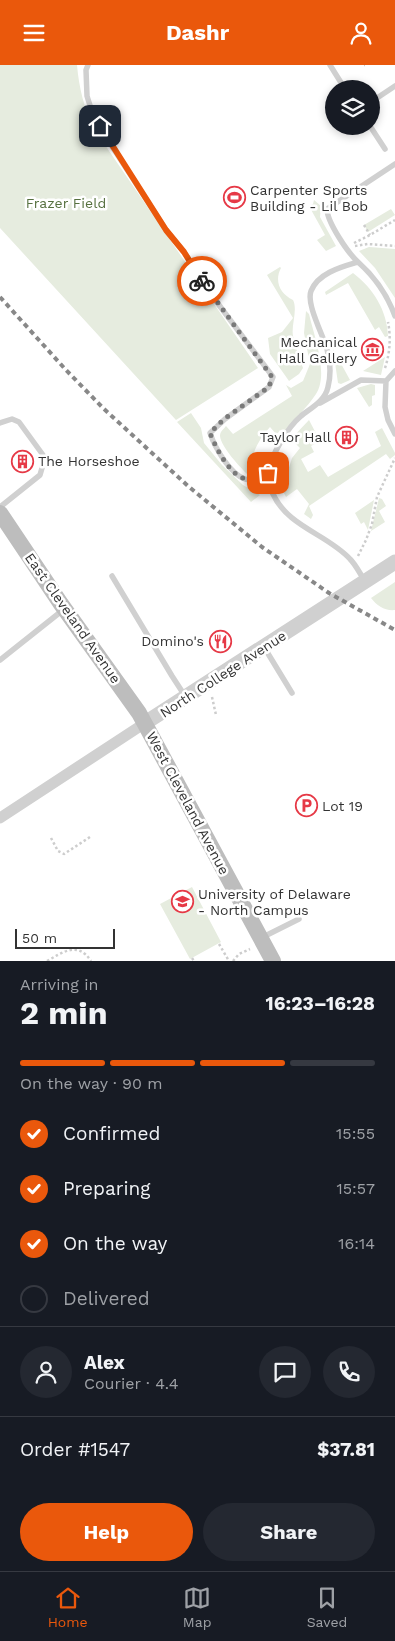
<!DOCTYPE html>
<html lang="en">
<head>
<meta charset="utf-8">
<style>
  body { margin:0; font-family:"Work Sans",sans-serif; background:#242831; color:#f1f3f6; height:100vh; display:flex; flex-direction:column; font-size:19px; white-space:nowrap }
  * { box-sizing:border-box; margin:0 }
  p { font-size:16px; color:#9ea1a6 }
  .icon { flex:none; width:28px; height:28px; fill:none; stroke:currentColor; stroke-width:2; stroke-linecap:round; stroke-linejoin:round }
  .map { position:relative; height:896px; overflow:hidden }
  .details { display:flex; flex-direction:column; background:#171b24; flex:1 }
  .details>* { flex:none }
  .tools { position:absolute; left:325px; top:15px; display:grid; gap:10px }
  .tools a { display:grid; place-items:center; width:55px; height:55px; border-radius:50%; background:#171b24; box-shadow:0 2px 8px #0003; font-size:25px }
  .scale { position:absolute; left:15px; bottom:12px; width:100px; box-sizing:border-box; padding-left:5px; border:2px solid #333; border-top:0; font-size:14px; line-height:18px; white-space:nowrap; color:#333; -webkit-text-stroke:4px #fff; paint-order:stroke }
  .pin { position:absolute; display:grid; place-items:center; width:42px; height:42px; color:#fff; margin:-21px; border-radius:10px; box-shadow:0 2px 8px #0006 }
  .courier { position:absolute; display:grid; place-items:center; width:50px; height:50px; margin:-25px; border:4px solid #ea580c; border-radius:50%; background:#fff; color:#222; box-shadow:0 1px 6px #0007 }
  .headline em { font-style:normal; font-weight:700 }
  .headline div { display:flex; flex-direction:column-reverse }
  .headline { display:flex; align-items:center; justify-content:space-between; height:85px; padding:0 20px }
  h1 { font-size:32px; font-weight:700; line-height:38px }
  .bar { display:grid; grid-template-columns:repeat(4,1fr); gap:8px 5px; align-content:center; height:60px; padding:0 20px }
  .bar i { height:6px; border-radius:4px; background:#363941 }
  .bar .current { background:#ea580c }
  .bar p { grid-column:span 4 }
  .line { display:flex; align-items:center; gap:12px; padding:0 20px; border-top:1px solid #363941 }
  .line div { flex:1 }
  .round { display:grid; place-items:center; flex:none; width:52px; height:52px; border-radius:26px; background:#242831 }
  ol { padding:0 20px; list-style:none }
  li { display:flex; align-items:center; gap:15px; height:55px }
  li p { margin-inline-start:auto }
  li .icon { padding:5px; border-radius:50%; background:#ea580c; color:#fff; stroke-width:4 }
  li:last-child { color:#9ea1a6 }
  li i { width:28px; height:28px; border:2px solid #363941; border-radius:50% }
  .primary-button { display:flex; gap:10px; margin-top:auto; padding:10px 20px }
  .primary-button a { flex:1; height:58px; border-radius:30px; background:#ea580c; color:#fff; font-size:20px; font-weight:700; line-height:58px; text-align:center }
  .primary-button a+a { background:#242831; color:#f1f3f6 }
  header { display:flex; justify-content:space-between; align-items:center; height:65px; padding:0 20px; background:#ea580c; color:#fff; font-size:22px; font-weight:700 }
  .tabs { display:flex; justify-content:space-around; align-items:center; height:70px; border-top:1px solid #363941; background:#171b24; font-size:14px; color:#9ea1a6 }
  .tabs a { display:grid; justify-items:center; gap:2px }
  .tabs .current { color:#ea580c }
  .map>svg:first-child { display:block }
  .green { fill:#e6ecdf }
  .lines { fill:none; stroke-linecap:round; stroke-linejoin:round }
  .path { stroke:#cdcdcd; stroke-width:2.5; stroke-dasharray:2.5 2.5; stroke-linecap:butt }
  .service { stroke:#d0d0d0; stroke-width:5.5 }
  .minor { stroke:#d0d0d0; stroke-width:11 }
  .tertiary { stroke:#d0d0d0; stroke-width:15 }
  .secondary { stroke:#bdbdbd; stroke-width:16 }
  .rail { stroke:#888; stroke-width:4; stroke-dasharray:5 4; stroke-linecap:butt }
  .done { stroke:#7a7a7a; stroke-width:5; stroke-dasharray:0 9 }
  .route { stroke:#ea580c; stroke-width:6 }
  .labels { text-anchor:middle; stroke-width:5; stroke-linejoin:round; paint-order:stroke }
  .poi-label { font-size:14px; fill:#333; stroke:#fff; text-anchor:start }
  .park-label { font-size:14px; fill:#56703f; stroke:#fff }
  .street-label { font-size:14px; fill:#333; stroke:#fff }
</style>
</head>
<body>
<header><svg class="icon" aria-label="menu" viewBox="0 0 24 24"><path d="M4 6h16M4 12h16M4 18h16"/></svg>Dashr<svg class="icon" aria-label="person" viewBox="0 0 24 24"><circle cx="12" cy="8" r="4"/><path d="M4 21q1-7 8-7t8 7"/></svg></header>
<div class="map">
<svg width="395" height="896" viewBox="0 0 395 896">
  <rect width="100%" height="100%" fill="#fff"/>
  <path class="green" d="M 0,0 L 77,0 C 79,23 84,43 94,64 L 258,303 L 176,355 L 0,163 Z
    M 314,135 L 321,141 L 320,152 L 336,181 L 326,186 L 317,175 L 325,170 L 309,141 L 313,139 Z
    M 391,144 L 395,150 L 368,167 L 364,160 Z
    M 369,182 L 395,184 L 395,233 L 375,203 L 359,186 Z
    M 280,202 L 281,203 C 274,216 280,229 293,235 C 298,245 291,260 293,271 C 295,282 300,293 303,303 L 299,309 L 289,316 L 270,289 L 268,273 L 282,267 L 293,253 L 267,210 Z
    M 353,208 C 373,223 387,245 388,271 L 385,272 L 379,262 L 375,265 L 348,218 L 326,230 L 325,227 Z
    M 306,246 L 309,249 C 314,271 329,309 316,329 C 307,343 294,354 284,368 L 280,365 L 278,368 L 276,369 L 270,362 C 258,375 252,388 249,406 L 260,408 L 259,410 L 248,410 C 240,402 221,382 220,371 C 220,366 224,364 226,361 L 233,369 L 292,331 L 286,320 L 291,323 L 303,316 L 310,299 L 304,268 Z
    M 333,284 L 350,315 L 341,319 L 338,318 Z
    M 385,292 L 381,310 L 363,306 Z
    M 371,319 L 375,320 L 375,330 L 372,331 L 372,340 L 369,342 L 357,323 Z
    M 191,348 L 201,363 L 204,378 L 222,400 L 243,420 L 260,430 L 251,437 L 177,357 Z
    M 309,355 L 320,376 L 311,381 L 314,387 L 301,394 L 308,407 L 320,400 L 328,412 L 381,381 L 375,367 L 382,363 L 395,388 L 395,390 L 390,394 L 386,389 L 309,441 L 313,450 L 311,454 L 304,449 L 309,439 L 297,424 L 286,432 L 279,418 L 286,412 L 292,393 L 300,383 L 291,374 Z
    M 379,433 L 382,434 L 386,441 L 379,446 L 385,457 L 371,466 Z
    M 374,435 L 368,465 L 364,457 L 361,459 L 355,448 Z
    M 395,517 L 395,545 C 385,546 377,541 371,533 Z
    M 192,822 L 221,877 L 190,894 L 160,839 Z"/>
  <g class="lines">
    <path class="path" d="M 364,0 L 365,0
      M 364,160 L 370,170
      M 354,178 L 370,170 L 395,155
      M 355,181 L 368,179 L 395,181
      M 385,303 C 390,288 391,272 388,257
      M 358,491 L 366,475 L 372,459 L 377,432 L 395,393
      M 212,632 L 216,650
      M 51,773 L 58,786 L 64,789 L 90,772
      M 219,879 L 229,896
      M 192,893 L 194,896
      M 47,896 C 63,887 78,876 91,896
      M 233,896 L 239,889 L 250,884"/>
    <path class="service" d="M 88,0 L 86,5 L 87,31 L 93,50 L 106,72 L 166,165 L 184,187 L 216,236 L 273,312 L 269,322 L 225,354 L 210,368 C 215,383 230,409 245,414 C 253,417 261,416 269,416
      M 330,0 L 345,24
      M 371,37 L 395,21
      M 370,61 L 385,84
      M 358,197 C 348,188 327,157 327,144 L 395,99
      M 395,306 L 386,316 L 385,342 L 388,355 L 395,369
      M 320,338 L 361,315 L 386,316
      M 0,358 L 12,354 L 19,357 L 43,390 L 44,396 L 40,410 L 0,442
      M 112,511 L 172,611 L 185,631
      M 365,516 C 360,509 356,500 350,494 C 327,469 288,462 273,429 C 270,423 267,413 268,407 C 272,389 287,363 301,351 C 311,343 325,336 328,322 C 331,310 330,295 327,284 C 323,270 306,239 311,226 C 318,208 341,202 358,197 C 376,213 387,229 395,251
      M 264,582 L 292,628
      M 0,595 L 63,545
      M 263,872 L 299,854"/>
    <path class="minor" d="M 0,753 L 145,658"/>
    <path class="tertiary" d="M 145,658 L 395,497"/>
    <path class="secondary" d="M 0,448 L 61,539 L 139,648 L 273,896"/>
    <path class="rail" d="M 0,232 L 66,305 L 104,344 L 188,421 L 262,482 L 329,528 L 395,565"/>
  </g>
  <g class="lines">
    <path class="done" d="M 202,216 L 272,312 L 269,322 L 224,354 L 210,368 C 216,383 229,409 245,414 C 253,417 261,416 269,416 L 268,408"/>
    <path class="route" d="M 100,61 L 166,165 L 184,187 L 202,216"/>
  </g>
  <defs>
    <symbol id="stadium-ring" viewBox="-11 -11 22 22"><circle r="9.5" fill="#fff" stroke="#e63946" stroke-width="1.5"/><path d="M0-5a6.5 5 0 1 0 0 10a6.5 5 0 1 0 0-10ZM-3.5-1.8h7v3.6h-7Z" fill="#e63946"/></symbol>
    <symbol id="museum-ring" viewBox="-11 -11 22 22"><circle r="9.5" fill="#fff" stroke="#e63946" stroke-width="1.5"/><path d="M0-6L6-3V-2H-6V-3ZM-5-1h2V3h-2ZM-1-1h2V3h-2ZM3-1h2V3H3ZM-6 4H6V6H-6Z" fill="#e63946"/></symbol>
    <symbol id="building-ring" viewBox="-11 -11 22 22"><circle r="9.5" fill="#fff" stroke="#e63946" stroke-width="1.5"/><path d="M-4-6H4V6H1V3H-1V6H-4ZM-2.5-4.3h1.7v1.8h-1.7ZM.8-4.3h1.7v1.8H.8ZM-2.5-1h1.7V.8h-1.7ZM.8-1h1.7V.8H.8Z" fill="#e63946"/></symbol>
    <symbol id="restaurant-ring" viewBox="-11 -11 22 22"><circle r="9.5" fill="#fff" stroke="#e63946" stroke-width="1.5"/><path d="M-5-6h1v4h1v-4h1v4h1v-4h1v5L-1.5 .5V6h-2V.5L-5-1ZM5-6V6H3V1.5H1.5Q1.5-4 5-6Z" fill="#e63946"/></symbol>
    <symbol id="parking-ring" viewBox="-11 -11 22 22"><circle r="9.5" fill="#fff" stroke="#e63946" stroke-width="1.5"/><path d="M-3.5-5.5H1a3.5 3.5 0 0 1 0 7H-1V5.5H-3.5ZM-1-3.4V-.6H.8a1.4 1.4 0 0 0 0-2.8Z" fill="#e63946"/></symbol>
    <symbol id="university-ring" viewBox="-11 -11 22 22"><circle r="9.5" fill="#fff" stroke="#e63946" stroke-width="1.5"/><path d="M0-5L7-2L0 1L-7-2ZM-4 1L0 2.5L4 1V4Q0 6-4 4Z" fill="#e63946"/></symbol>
  </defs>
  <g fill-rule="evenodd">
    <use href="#stadium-ring" x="222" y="120" width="25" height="25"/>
    <use href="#museum-ring" x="360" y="272" width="25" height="25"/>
    <use href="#building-ring" x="334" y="360" width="25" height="25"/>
    <use href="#building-ring" x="10" y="384" width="25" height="25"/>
    <use href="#restaurant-ring" x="208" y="564" width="25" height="25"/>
    <use href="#parking-ring" x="294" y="728" width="25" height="25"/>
    <use href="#university-ring" x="170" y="824" width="25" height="25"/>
  </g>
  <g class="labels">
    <g class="poi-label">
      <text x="250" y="130">Carpenter Sports<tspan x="250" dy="16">Building - Lil Bob</tspan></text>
      <text x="357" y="282" text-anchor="end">Mechanical<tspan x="357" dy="16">Hall Gallery</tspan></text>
      <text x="331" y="377" text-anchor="end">Taylor Hall</text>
      <text x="38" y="401">The Horseshoe</text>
      <text x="204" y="581" text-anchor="end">Domino's</text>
      <text x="322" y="746">Lot 19</text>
      <text x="198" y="834">University of Delaware<tspan x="198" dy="16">- North Campus</tspan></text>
    </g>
    <g class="park-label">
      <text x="66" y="143">Frazer Field</text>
    </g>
    <g class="street-label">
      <text transform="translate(73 553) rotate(55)" y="5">East Cleveland Avenue</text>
      <text transform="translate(223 609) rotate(-33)" y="5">North College Avenue</text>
      <text transform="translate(188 738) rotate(62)" y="5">West Cleveland Avenue</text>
    </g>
  </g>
</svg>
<div class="tools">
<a><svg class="icon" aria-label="layers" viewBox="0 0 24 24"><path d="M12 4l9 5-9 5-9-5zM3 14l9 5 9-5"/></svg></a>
</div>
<div class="scale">50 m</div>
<div class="pin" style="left:268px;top:408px;background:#ea580c"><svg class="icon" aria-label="bag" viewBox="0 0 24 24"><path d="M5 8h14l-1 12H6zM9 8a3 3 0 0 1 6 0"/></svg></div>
<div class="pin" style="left:100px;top:61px;background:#1f2937"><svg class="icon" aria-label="home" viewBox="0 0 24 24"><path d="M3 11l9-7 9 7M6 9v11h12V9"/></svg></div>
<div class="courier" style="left:202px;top:216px"><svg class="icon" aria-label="bike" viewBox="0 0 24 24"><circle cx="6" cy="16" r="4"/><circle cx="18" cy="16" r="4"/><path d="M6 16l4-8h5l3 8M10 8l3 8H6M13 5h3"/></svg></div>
</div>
<section class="details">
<div class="headline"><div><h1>2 min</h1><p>Arriving in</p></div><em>16:23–16:28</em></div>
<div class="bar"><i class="current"></i><i class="current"></i><i class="current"></i><i></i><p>On the way · 90 m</p></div>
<ol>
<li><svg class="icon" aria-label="check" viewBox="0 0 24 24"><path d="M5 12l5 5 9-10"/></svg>Confirmed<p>15:55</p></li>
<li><svg class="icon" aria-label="check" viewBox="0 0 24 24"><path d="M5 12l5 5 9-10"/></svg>Preparing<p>15:57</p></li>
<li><svg class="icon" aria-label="check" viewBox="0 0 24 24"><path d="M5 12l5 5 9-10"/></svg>On the way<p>16:14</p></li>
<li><i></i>Delivered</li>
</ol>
<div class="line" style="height:90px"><a class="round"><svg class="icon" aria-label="person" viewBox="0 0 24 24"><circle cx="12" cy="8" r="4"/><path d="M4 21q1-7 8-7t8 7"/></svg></a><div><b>Alex</b><p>Courier · 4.4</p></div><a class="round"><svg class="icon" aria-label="chat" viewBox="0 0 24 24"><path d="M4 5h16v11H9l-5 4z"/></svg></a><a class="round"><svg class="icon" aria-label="phone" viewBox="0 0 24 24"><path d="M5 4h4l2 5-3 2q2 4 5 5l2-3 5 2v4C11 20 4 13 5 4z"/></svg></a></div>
<div class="line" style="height:65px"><div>Order #1547</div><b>$37.81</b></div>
<div class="primary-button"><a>Help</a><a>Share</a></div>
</section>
<nav class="tabs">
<a class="current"><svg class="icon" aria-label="home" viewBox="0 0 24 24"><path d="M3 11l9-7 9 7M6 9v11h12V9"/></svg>Home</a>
<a><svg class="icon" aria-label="map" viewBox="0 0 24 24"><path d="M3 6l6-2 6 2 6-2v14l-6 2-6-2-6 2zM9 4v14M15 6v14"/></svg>Map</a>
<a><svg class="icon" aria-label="saved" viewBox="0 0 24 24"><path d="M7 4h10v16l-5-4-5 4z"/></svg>Saved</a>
</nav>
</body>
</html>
